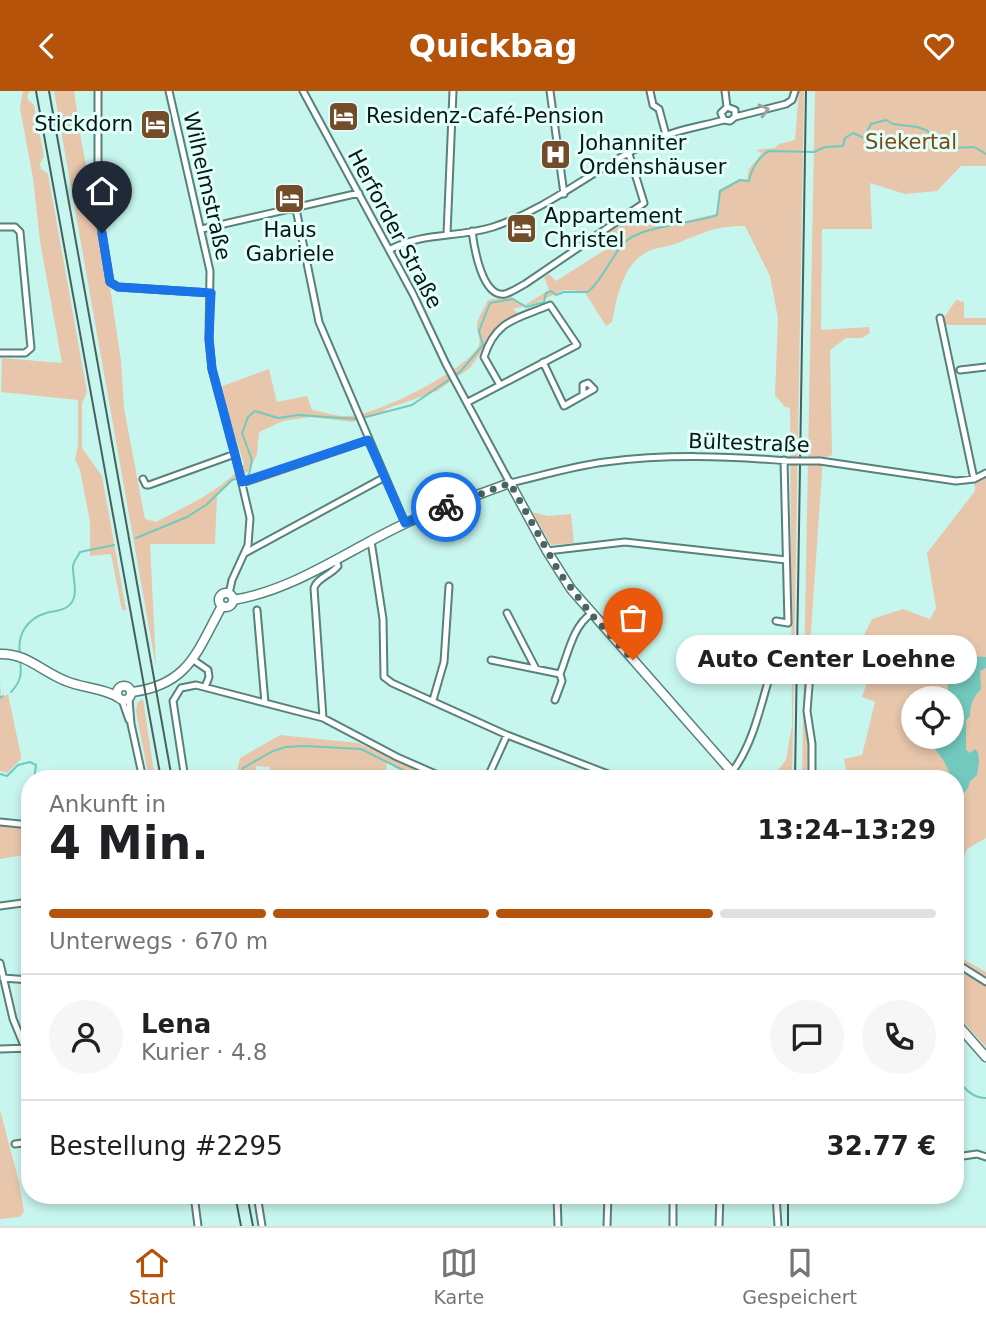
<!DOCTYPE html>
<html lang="de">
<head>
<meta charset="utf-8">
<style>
  body { margin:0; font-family:"DejaVu Sans",sans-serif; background:#f6f6f6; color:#202124; height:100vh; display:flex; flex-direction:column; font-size:26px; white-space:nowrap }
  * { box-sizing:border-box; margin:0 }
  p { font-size:23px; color:#757577 }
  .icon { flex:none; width:38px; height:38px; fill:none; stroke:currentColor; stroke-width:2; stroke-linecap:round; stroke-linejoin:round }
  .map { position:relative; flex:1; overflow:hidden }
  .side { position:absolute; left:21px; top:679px; width:943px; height:434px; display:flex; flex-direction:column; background:#fff; border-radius:28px; box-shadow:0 4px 10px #0003 }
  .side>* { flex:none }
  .tools { position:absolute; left:901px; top:595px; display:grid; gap:14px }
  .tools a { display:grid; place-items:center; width:63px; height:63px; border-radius:50%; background:#fff; box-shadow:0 4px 10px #0003; font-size:35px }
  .pin { position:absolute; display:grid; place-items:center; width:60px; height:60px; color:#fff; margin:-72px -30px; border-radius:50% 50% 50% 0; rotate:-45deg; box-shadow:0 0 7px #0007 }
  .pin .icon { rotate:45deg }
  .courier { position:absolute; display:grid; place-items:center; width:70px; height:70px; margin:-35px; border:5px solid #1a73e8; border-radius:50%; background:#fff; color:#222; box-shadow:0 2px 9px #0007 }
  .bubble { position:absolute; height:49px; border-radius:24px; background:#fff; box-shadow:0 4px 10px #0003; font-size:23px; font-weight:600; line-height:49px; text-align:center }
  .summary em { font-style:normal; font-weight:600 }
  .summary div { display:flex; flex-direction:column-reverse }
  .summary { display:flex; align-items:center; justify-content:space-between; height:119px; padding:0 28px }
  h1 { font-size:46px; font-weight:600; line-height:52px }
  .bar { display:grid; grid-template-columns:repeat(4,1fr); gap:10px 7px; align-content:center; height:84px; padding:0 28px }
  .bar i { height:9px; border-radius:5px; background:#e0e0e0 }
  .bar .active { background:#b45309 }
  .bar p { grid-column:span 4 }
  .line { display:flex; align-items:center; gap:18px; padding:0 28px; border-top:2px solid #e0e0e0 }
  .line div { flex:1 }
  .round { display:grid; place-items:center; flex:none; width:74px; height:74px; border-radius:37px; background:#f6f6f6 }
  header { display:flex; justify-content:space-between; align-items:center; height:91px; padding:0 28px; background:#b45309; color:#fff; font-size:32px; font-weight:600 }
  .dock { display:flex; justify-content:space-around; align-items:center; height:98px; border-top:2px solid #e0e0e0; background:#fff; font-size:19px; color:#757577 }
  .dock a { display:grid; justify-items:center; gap:4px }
  .dock .active { color:#b45309 }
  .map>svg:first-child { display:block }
  .green { fill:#e7c6ab; fill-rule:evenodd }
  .water { fill:#72c9bd }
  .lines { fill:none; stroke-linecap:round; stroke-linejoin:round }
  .stream { stroke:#72c9bd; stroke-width:2 }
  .street-casing { stroke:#57827b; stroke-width:9 }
  .secondary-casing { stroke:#57827b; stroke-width:11 }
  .street { stroke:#fff; stroke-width:5 }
  .secondary { stroke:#fff; stroke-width:8 }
  .rail { stroke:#46615d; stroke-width:2 }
  .street-bridge-casing { stroke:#57827b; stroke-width:9; stroke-linecap:butt }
  .street-bridge { stroke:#fff; stroke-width:5 }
  .oneway { stroke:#9ba2a1 }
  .done { stroke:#4a6561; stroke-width:7; stroke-dasharray:0 12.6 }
  .route { stroke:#1a73e8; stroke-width:9 }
  .labels { text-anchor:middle; stroke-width:6; stroke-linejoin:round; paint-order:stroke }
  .poi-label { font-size:21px; fill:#061715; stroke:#e3fffa; text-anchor:start }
  .park-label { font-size:21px; fill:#7b4915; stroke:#e3fffa }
  .street-label { font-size:21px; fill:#061715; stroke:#e3fffa }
</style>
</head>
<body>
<header><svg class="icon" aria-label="back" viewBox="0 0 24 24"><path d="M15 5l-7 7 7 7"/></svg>Quickbag<svg class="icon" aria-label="heart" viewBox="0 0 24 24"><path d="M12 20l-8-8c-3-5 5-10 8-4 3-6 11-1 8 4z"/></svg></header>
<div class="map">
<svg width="986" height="1135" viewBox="0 0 986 1135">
  <rect width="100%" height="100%" fill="#c7f6ee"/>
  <path class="green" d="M 23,0 L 30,0 L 27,5 L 28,9 L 34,14 L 44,65 L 40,73 L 41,78 L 48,83 L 87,301 L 82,313 L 82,357 L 102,385 L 126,519 L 122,519 L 111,463 L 90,465 L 90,431 L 80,379 L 75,368 L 78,355 L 78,309 L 1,301 L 2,267 L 62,272 L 40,150 L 33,87 L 20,17 Z
    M 54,0 L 74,0 L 81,49 L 109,189 L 121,270 L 124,317 L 145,428 L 156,431 C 187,414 220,401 244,373 L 220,296 L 269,278 L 277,311 L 307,305 L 312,319 C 324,321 337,326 349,325 C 375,325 461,281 476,259 C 484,249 476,244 477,234 C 478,226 485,216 488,209 L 510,205 L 525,214 L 549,199 L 544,186 L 549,183 L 556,190 L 611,155 L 609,140 L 642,122 L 658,136 L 716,123 L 719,99 L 740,88 L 747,89 L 749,78 L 762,62 L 756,59 L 775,57 L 779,53 L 795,49 L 799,0 L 804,0 L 792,688 L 771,688 L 786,669 L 792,634 L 790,317 L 785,316 L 775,304 L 778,227 L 770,185 L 745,135 C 715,135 705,141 678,152 C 668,156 656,156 647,161 C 622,174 617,207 612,231 L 606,235 L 584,200 L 564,199 L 536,212 L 513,218 L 519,223 L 502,231 L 470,277 L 437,300 L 386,318 L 381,323 L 353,331 L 310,326 L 283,330 L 259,341 L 257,363 L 248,381 L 238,385 L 217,403 L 215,453 L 150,453 L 156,576 Z
    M 815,0 L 986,0 L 986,75 L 961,75 L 937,100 L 905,103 L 870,92 L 872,138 L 822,138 L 821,239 L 869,236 L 870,242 L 862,247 L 846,247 L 830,259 L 832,364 L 823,367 L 806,612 L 811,688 L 802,688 Z
    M 956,209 L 964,211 L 964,227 L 986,227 L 986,234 L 942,234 L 941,231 Z
    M 986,384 L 986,747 L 967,758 L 956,786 L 956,688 L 848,688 L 844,668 L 862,664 L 875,611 L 862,606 L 872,577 L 851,571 L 872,528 L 903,518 L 930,528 L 936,517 L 927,462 L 975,400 L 974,389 ZM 914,607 L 952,607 L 952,646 L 914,646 Z
    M 532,421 L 548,425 L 571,423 L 574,452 L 551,454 Z
    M 0,591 L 1,607 L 8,603 L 21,665 L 21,668 L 7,682 L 0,680 Z
    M 143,608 L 155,688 L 149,688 L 136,620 L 138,611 Z
    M 280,644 L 358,652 L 439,688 L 409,688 L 409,684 L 387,672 L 385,688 L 269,688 L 270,676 L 256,675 L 254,688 L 235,688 L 240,667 Z
    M 0,729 L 30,730 L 30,763 L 0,768 Z
    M 956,864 L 986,881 L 986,956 L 956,923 Z
    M 0,1019 L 19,1091 L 24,1121 L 19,1126 L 0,1128 Z"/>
  <path class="water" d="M 950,564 L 986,566 L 986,577 L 980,580 L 981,598 C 973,606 970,614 970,625 L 966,629 L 966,659 L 970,662 L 975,658 L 978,661 L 979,671 L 977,684 L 970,690 L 968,697 L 958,709 L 956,707 L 956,688 L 951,688 C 948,675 941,664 931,654 L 941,652 L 944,646 L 952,646 L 952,607 L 949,607 C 949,592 941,577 950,564 Z"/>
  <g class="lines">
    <path class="stream" d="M 362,327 L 412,314 L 460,281 L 483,254 L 479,240 L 490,212 L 513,208 L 526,216 L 544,211 L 546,202 L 551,200 L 556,204 L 564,201 L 588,201 C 603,188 610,168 623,153 C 640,134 693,133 717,124 L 720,100 L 740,89 L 749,90 C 751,79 759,65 769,60 L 814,61 L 825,56 L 843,55 L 845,47 L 853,42 L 864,47 L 871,33 L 886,29 L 893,33 L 917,36 L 926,39 L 950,57 L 974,56 L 986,63
      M 136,447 L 187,426 L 206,414 L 232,389 L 249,384 L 252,369 L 242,342 L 248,326 L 255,320 L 278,327 L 298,324 L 357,328
      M 20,563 C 17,543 27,528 46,522 C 53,520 62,520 67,516 C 81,507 72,487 73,475 C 74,470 78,465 80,461 L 114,454
      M 11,601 C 21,591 22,582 20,569
      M 0,607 L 3,605
      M 0,683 L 7,685 L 18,674 L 30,671 L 36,674 L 34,688
      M 238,688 L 243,677 L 273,660 L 286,656 L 305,655 L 361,658 L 421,688
      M 956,994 L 962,994 C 968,1001 976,1008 986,1007"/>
    <defs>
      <path id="street" d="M 98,0 L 98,118 L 110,191 L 118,196 L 211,202
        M 169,0 L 210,180 L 209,248 L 212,278 L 235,363 L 250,427 L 248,454 L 232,489 L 229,503
        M 303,0 L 413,203 L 446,273 L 510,392 C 541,385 573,375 605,371 C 667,363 726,365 788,370
        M 550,0 L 564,103
        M 650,0 L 653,14 L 659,18 L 666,44
        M 725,0 L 727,16
        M 724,29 L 721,22 L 727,16 L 735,19 L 735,26
        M 296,118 L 319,231 L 405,432
        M 0,136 L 15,136 L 20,141 L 31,257 L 25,262 L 0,262
        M 202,138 L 359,102
        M 472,140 C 474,156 482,207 505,203 C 512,201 519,196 525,193 L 644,112 L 629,63
        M 447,143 L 453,0
        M 389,159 C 422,141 458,147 493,136 C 550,117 594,78 647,52 C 671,40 698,36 724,29 L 730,30 L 735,26 L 786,13 L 792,9 L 795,0
        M 940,227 L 974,388
        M 543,271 L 564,315 L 594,298 L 588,292 L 583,294 L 583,304
        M 960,279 L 986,276
        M 468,311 L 577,254 L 550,214 C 518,228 496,228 484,266 L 500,294
        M 820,370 L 956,390 L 974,388 L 986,382
        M 143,388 L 146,394 L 149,394 L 235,363
        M 242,392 L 368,349
        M 371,450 L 383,528 L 384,586 L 392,592 L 507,644 L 621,688
        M 547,460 L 625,451 L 786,469
        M 245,462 L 385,386
        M 257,519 L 265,612
        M 507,522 L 536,578
        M 776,530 L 788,532 L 784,369
        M 687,558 L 765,576 L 770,584 C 760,617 753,653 732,681
        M 812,558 L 807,620 L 812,653 L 812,688
        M 192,568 L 208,579 L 209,586 L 205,596
        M 491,569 L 560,583
        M 129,608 L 131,633 L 143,688
        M 122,609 L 129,629
        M 433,609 L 444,571 L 449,495
        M 555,609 L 562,590 L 560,583 C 568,563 573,535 591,523
        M 323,627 L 314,497 C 317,487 331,484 338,475 L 336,469
        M 185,688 L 173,610 L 181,597 L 196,594 L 323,627 L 397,666 L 447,688
        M 487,688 L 507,644
        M 0,731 L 30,734
        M 0,815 L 30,811
        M 0,872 L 13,928 L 30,969
        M 956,872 L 986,891
        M 3,887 L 30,889
        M 0,958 L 30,957
        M 15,1053 L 30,1051
        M 956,1066 L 977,1063 L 986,1066
        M 194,1104 L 198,1135
        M 257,1104 L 262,1135
        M 557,1104 L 558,1135
        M 776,1104 L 778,1135
        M 607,1135 L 608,1104
        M 673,1135 L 673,1104
        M 719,1135 L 720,1104"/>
      <path id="secondary" d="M219 509a7 7 0 1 1 14 0a7 7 0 1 1-14 0Z
        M 233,509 C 295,499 348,459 404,433 C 438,417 475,405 510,392 L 547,460 L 571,498 L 738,688
        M 0,563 C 27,562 42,581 66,590 C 82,597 105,597 119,607
        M117 602a7 7 0 1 1 14 0a7 7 0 1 1-14 0Z
        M 132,601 C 189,594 197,560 222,515
        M 956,932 L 986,966"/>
    </defs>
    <use href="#street" class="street-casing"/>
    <use href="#secondary" class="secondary-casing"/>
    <use href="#street" class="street"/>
    <use href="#secondary" class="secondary"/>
    <path class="rail" d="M 36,0 L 161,688
      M 49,0 L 172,688
      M 795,688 L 806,0
      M 235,1104 L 241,1135
      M 247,1104 L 253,1135
      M 788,1135 L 788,1104"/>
    <defs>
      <path id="street-bridge" d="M 788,370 L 820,370"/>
    </defs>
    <use href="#street-bridge" class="street-bridge-casing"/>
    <use href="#street-bridge" class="street-bridge"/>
  </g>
  <defs><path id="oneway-chevron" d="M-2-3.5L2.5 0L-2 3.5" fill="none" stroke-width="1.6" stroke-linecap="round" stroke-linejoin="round" transform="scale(1.75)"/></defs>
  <use class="oneway" href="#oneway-chevron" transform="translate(764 19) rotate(-15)"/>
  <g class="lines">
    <path class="done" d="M 446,416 L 510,392 L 559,481 L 591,523 L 633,569"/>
    <path class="route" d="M 102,142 L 110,191 L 118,196 L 211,202 L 209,248 L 212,278 L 242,391 L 368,349 L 405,432 L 446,416"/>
  </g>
  <defs>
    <symbol id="hotel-square" viewBox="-11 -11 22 22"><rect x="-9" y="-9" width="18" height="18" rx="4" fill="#734c2a" stroke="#e3fffa"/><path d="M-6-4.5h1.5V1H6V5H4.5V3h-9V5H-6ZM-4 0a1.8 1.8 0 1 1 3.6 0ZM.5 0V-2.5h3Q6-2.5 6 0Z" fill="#fff"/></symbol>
    <symbol id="hospital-square" viewBox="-11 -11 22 22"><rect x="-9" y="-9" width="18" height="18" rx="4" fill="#734c2a" stroke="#e3fffa"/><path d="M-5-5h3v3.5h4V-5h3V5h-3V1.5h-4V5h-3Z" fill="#fff"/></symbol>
  </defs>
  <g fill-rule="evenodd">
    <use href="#hotel-square" x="326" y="8" width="35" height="35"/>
    <use href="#hotel-square" x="138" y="16" width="35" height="35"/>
    <use href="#hospital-square" x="538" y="46" width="35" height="35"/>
    <use href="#hotel-square" x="272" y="90" width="35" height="35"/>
    <use href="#hotel-square" x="504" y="120" width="35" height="35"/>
  </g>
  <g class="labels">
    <g class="poi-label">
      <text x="366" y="32">Residenz-Café-Pension</text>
      <text x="133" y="40" text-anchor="end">Stickdorn</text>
      <text x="579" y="59">Johanniter<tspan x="579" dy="24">Ordenshäuser</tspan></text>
      <text x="544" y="132">Appartement<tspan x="544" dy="24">Christel</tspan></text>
      <text x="290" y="146" text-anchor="middle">Haus<tspan x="290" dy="24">Gabriele</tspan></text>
    </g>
    <g class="park-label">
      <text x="911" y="58">Siekertal</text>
    </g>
    <g class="street-label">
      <text transform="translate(207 95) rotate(77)" y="7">Wilhelmstraße</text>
      <text transform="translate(395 138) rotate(62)" y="7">Herforder Straße</text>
      <text transform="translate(749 352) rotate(2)" y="7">Bültestraße</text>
    </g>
  </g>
</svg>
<div class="tools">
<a><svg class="icon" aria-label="locate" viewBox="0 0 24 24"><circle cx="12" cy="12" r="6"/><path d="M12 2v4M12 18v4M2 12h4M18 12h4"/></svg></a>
</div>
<div class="pin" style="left:633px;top:569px;background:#ea580c"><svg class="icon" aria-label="bag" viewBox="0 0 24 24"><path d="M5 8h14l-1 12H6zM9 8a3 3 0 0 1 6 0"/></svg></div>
<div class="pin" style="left:102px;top:142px;background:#1f2937"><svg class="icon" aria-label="home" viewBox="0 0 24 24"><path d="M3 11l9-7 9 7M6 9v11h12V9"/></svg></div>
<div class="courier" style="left:446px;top:416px"><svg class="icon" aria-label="bike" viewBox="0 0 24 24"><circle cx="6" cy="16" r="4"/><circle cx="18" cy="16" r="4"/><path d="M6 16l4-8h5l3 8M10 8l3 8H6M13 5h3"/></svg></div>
<div class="bubble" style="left:676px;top:544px;width:301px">Auto Center Loehne</div>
<section class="side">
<div class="summary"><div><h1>4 Min.</h1><p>Ankunft in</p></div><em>13:24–13:29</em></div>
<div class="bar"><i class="active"></i><i class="active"></i><i class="active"></i><i></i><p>Unterwegs · 670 m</p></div>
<div class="line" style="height:126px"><a class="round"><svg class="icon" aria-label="person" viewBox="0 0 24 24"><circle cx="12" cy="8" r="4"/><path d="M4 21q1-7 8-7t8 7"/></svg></a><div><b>Lena</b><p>Kurier · 4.8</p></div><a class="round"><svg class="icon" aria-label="chat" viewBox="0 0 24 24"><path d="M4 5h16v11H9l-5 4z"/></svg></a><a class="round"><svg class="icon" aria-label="phone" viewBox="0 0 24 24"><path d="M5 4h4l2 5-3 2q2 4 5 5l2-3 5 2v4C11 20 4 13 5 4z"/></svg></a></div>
<div class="line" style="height:91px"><div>Bestellung #2295</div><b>32.77 €</b></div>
</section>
</div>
<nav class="dock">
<a class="active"><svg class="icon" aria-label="home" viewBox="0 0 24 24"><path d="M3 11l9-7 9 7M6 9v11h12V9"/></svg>Start</a>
<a><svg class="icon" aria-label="map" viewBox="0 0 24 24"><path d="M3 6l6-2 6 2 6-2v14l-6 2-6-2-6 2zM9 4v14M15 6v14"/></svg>Karte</a>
<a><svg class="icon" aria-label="saved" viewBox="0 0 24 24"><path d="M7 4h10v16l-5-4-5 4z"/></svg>Gespeichert</a>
</nav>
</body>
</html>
